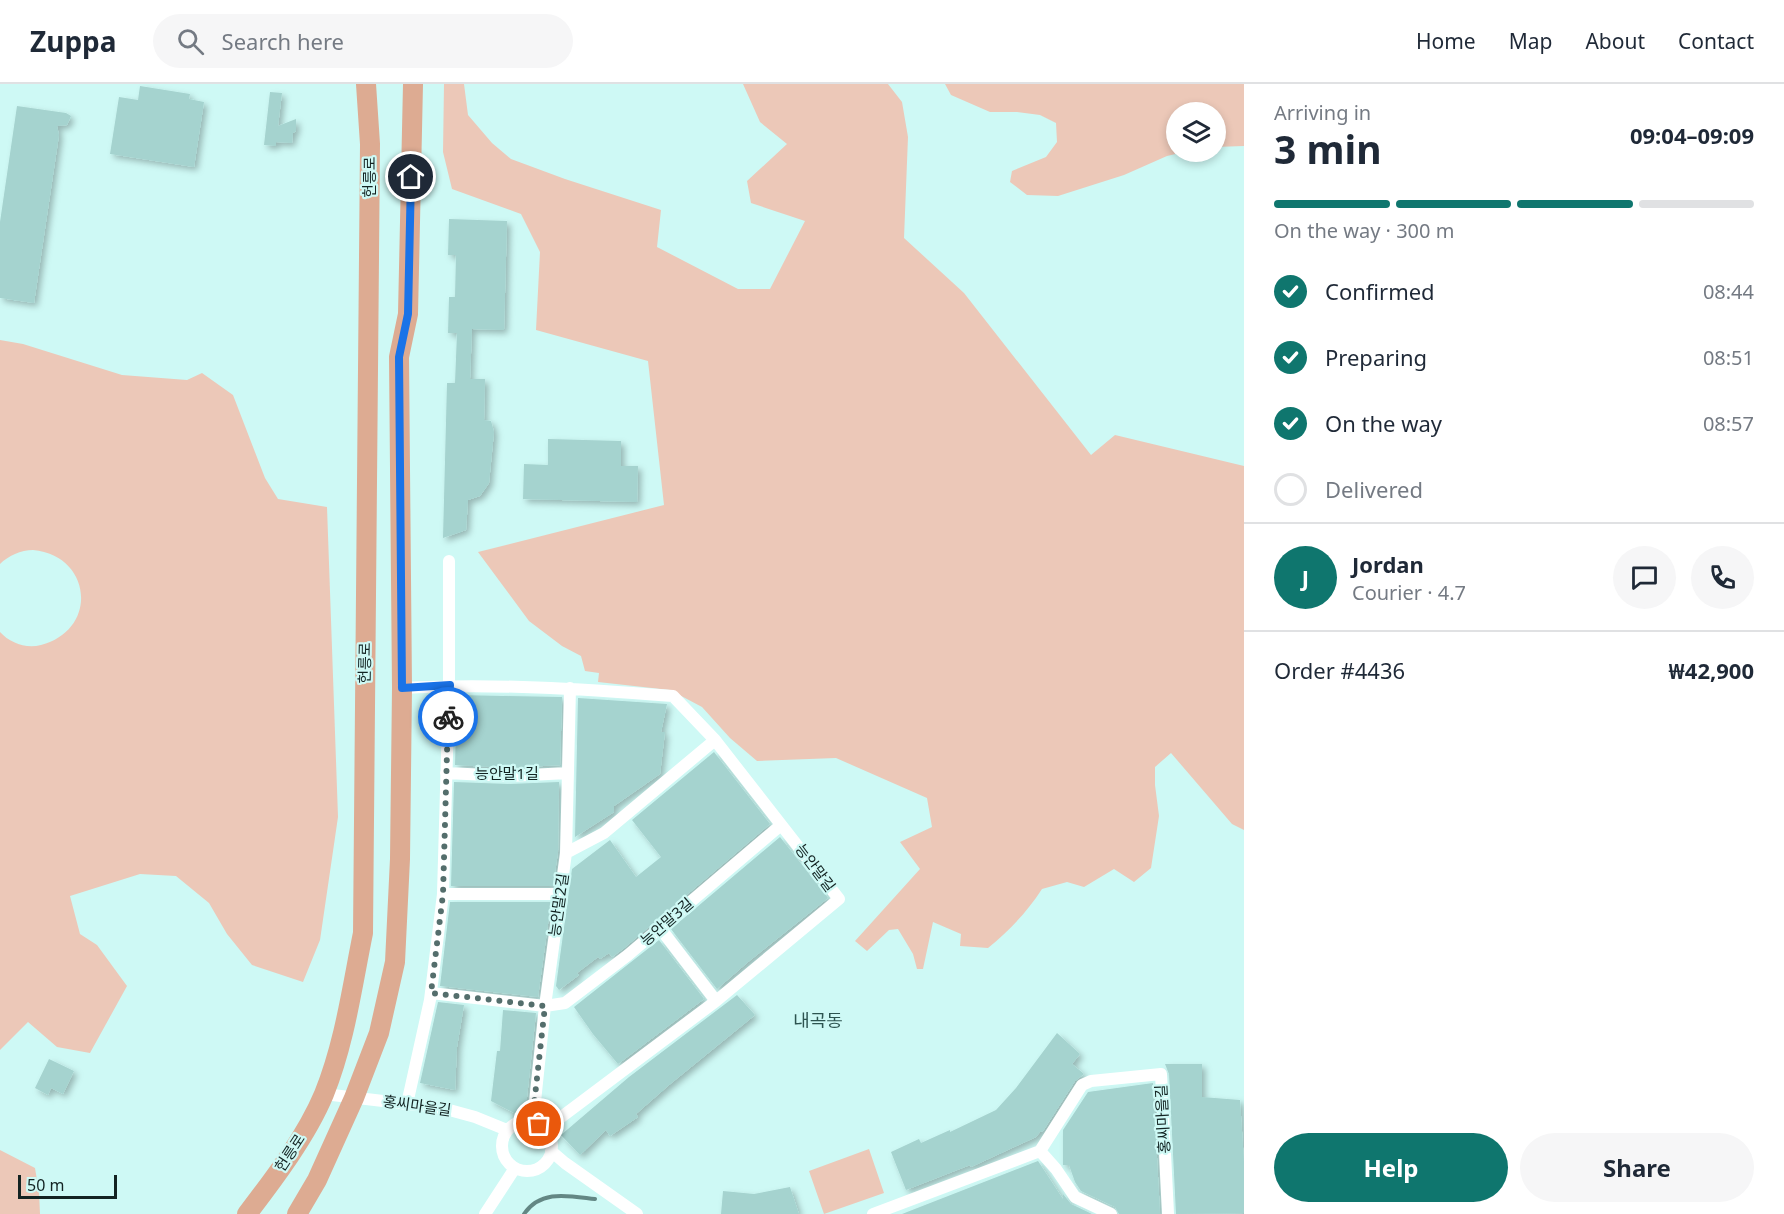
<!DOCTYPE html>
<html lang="en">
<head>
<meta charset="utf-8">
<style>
  body { margin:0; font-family:"Noto Sans","Noto Sans KR",sans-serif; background:#f6f6f7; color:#1f2937; height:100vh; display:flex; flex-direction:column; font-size:22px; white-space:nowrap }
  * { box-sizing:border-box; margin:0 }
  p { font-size:20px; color:#747a83 }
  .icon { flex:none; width:33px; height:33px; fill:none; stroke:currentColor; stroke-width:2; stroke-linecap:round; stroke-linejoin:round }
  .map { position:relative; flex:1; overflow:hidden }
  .sheet { display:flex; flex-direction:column; background:#fff; width:540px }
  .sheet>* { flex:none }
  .fabs { position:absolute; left:1166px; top:18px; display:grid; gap:12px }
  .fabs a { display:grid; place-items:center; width:60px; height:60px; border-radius:50%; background:#fff; box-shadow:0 3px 9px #0003; font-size:30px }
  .scale { position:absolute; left:18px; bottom:15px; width:99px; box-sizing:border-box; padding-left:6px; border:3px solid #132322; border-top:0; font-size:16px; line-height:21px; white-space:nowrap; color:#132322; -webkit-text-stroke:4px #cef9f5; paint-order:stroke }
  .pin { position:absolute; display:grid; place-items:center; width:51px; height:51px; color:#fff; margin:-26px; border:3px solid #fff; border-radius:50%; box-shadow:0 2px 6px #0007 }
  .courier { position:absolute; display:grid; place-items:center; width:60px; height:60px; margin:-30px; border:4px solid #1a73e8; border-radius:50%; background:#fff; color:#222; box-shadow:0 2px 8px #0007 }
  .overview em { font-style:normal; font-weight:700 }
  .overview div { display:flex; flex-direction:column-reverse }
  .overview { display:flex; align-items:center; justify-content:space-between; height:102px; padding:0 30px }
  h1 { font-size:39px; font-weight:700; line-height:45px }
  .bar { display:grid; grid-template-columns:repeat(4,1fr); gap:9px 6px; align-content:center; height:72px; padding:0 30px }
  .bar i { height:8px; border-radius:4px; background:#e0e1e3 }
  .bar .on { background:#0f766e }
  .bar p { grid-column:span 4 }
  .line { display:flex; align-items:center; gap:15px; padding:0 30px; border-top:2px solid #e0e1e3 }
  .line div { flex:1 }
  .round { display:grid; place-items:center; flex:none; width:63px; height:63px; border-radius:32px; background:#f6f6f7 }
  ol { padding:0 30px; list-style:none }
  li { display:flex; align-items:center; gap:18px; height:66px }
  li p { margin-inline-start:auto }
  li .icon { padding:6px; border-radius:50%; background:#0f766e; color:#fff; stroke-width:4 }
  li:last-child { color:#747a83 }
  li i { width:33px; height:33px; border:3px solid #e0e1e3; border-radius:50% }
  .cta { display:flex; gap:12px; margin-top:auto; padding:12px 30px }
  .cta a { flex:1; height:69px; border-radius:36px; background:#0f766e; color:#fff; font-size:24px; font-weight:700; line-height:69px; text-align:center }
  .cta a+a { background:#f6f6f7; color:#1f2937 }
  header { display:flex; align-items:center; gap:36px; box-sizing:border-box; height:84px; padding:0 30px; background:#fff; border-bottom:2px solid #e0e1e3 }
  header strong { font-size:28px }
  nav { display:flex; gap:33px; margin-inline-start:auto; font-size:21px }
  .search { width:420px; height:54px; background:#f6f6f7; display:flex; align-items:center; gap:15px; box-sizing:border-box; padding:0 21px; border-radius:33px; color:#747a83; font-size:22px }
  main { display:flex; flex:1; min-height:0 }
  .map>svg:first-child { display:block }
  .green { fill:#ecc8b8 }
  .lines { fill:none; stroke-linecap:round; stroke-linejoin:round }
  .stream { stroke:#638784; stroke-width:4 }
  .building { fill:#a5d3cf; filter:url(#shadow) }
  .street { stroke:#fff; stroke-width:12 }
  .primary { stroke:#ddab92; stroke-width:20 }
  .done { stroke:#546e6c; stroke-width:6; stroke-dasharray:0 10.8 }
  .route { stroke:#1a73e8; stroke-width:8 }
  .labels { text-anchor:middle; stroke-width:4.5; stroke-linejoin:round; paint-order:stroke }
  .street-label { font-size:15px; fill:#132322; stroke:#cef9f5 }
  .quarter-label { font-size:18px; fill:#2d5450; stroke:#cef9f5 }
</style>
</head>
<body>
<header>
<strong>Zuppa</strong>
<div class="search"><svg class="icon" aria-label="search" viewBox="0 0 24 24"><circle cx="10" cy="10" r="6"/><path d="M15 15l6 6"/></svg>Search here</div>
<nav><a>Home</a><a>Map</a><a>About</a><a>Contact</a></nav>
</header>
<main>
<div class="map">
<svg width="1244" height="1130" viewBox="0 0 1244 1130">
  <defs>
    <filter id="shadow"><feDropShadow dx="3.5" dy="3.5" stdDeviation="3" flood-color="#0004"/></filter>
  </defs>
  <rect width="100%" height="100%" fill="#cef9f5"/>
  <path class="green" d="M 444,0 L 464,0 L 468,31 L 492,59 L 511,75 L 565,95 L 661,126 L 657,163 L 738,205 L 770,205 L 805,137 L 751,119 L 747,97 L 787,60 L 760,38 L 743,0 L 888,0 L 902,18 L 908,53 L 904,154 L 964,209 L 1091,371 L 1115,351 L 1244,382 L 1244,746 L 1232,740 L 1171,669 L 1155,683 L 1155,701 L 1159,732 L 1151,784 L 1134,798 L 1114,785 L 1084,803 L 1067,798 L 1042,805 C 1027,828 1010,846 988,864 L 960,862 L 961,850 L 933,838 L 923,885 L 917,885 L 913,870 L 898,845 L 889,846 L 867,867 L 855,857 L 920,785 L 900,758 L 932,743 L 927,714 L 836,674 L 757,677 L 730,654 L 702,623 L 670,606 L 598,598 L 599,589 L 585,587 L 581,572 L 562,562 L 529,537 L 478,468 L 664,421 L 648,277 L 536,246 L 540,168 L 521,130 L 452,105 L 443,68 Z
    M 945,0 L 1244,0 L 1244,62 L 1215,63 L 1215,28 L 1176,28 L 1176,68 L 1184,68 L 1167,72 L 1124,91 L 1058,112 L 1027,111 L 1010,98 L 1012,87 L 1046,73 L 1057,58 L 1056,39 L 1040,31 L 1017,28 L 990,28 L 951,11 Z
    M 0,256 L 23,260 L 122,291 L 187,296 L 202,289 L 233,311 L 265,394 L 278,415 L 327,423 L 338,733 L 320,856 L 303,898 L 252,881 L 227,850 L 209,819 L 176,792 L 140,790 L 70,812 L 80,850 L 97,861 L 127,902 L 90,969 L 57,963 L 28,938 L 0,966 L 0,548 C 10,559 26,565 41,561 C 100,545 91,471 33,466 C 21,466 8,472 0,480 Z
    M 869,1065 L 884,1109 L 824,1130 L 809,1087 Z
    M 0,1066 L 35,1084 L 39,1108 L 40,1130 L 0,1130 Z"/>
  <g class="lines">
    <path class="stream" d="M 524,1130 C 541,1105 569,1112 595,1115"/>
  </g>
  <path class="building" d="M 140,2 L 190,10 L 189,15 L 204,18 L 194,83 L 110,70 L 119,13 L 138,16 Z
    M 270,8 L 282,9 L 278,42 L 296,35 L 296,47 L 293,49 L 292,59 L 276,58 L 276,62 L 264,61 Z
    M 17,22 L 66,29 L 71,32 L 67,41 L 57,42 L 59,51 L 34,219 L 0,214 L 0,138 Z
    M 449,135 L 507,137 L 504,246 L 472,245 L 470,295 L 485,295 L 484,336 L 491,337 L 494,348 L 489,399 L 480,412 L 468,416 L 466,446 L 443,454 L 447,299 L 455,299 L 457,249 L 448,249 L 449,213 L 455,213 L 456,171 L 448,171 Z
    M 548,355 L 621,357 L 621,382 L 638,382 L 637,418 L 523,415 L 524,380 L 548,381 Z
    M 457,611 L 562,613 L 560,681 L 509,684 L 455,681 Z
    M 578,614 L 667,620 L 661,648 L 665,648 L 660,690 L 614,722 L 614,728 L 575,753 Z
    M 714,668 L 770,740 L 623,865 L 612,873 L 609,869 L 600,875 L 598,873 L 577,889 L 579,891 L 559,906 L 556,902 L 572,785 L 610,756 L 636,793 L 661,773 L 632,736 Z
    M 454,698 L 509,700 L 559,698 L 558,768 L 553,802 L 451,802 Z
    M 780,753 L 828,814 L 748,878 L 717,905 L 671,845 Z
    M 450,818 L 551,818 L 538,913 L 440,902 Z
    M 659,856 L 704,915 L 618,980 L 593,950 L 574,923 Z
    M 737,911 L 755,931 L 669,1001 L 636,1030 L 638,1033 L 610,1052 L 606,1046 L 580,1071 L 561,1051 L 629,993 Z
    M 438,918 L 464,921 L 457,963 L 455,1006 L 420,999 Z
    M 503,926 L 536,929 L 525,1032 L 520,1032 L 491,1017 L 497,967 L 500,967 Z
    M 1057,949 L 1080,970 L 1072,980 L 1084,990 L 1075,997 L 1043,1047 L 1040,1048 L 1036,1053 L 971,1083 L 970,1081 L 906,1106 L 891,1068 L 919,1055 L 921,1059 L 950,1046 L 950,1048 L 996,1026 L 1016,1004 Z
    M 49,975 L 74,987 L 63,1010 L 51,1004 L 48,1011 L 35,1004 Z
    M 1165,980 L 1202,980 L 1202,1013 L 1240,1016 L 1244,1079 L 1244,1129 L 1176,1130 L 1169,990 Z
    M 1153,999 L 1160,1130 L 1119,1130 L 1115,1123 L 1081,1107 L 1075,1098 L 1069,1081 L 1063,1081 L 1063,1046 L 1088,1008 Z
    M 1038,1077 L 1063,1115 L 1063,1110 L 1071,1120 L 1092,1130 L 902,1130 Z
    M 790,1103 L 799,1130 L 721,1130 L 723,1107 L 754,1110 Z"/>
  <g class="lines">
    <path class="street" d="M 402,604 C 493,599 582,605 673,612 L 715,656 L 839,815 L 716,917 L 552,1040 L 548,1048
      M 446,689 L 509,692 L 568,689
      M 566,769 L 604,749 L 715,656
      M 443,810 L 561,810
      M 660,844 L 716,917
      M 431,909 L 545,922 L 565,919 L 628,871 L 781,741
      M 324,1010 L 442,1024 L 475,1033 L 507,1046
      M 407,1020 L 430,916 L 443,810 L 449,601 L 449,477
      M502 1062a25 25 0 1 1 50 0a25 25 0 1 1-50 0Z
      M 533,1037 L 545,922 L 566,769 L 570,604
      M 551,1067 L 565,1079 L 637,1130
      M 1040,1067 L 1082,1001 L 1091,997 L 1161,990 L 1168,1130
      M 485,1130 L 515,1084
      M 873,1130 L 1040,1067 L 1056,1085 L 1075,1113 L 1111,1130"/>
    <path class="primary" d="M 247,1130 C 274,1095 307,1051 324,1010 C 345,958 352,903 363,849 L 370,60 L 366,0
      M 297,1130 L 317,1096 L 354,1014 L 379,949 L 395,878 L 400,775 L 402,604 L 399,273 L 408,230 L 413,0"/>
  </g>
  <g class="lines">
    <path class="done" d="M 448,633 L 443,810 L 431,909 L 545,922 L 533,1030 L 533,1037 L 539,1040"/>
    <path class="route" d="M 411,93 L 408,230 L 399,273 L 402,604 L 450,601 L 448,633"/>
  </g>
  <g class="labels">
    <g class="street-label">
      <text transform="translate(370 93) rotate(-90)" y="5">헌릉로</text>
      <text transform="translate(365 579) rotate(-89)" y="5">헌릉로</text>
      <text x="507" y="695">능안말1길</text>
      <text transform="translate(815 784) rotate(53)" y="5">능안말길</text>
      <text transform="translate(559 821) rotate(-82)" y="5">능안말2길</text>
      <text transform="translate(667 838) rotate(-41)" y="5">능안말3길</text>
      <text transform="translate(417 1022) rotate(8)" y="5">홍씨마을길</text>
      <text transform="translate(1163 1035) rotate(-93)" y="5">홍씨마을길</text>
      <text transform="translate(290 1069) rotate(-57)" y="5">헌릉로</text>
    </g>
    <g class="quarter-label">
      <text x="818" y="943">내곡동</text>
    </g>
  </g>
</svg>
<div class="fabs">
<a><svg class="icon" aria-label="layers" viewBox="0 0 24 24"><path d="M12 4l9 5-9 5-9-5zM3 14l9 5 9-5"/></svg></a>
</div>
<div class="scale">50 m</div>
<div class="pin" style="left:539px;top:1040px;background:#ea580c"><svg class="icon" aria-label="bag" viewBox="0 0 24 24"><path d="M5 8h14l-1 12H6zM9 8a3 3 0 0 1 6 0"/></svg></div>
<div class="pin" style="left:411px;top:93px;background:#1f2937"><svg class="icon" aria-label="home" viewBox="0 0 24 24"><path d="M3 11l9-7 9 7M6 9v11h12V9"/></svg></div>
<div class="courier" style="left:448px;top:633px"><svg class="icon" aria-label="bike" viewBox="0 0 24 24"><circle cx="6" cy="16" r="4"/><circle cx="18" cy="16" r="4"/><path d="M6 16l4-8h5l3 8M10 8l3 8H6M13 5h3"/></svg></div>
</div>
<section class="sheet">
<div class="overview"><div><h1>3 min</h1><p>Arriving in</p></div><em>09:04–09:09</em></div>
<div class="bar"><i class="on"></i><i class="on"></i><i class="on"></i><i></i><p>On the way · 300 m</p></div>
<ol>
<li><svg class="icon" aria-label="check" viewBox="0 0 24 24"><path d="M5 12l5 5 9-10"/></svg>Confirmed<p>08:44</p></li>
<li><svg class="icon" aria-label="check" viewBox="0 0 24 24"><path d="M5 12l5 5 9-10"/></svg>Preparing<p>08:51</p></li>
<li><svg class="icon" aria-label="check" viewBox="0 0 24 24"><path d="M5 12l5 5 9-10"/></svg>On the way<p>08:57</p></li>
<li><i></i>Delivered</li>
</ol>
<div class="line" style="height:108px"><b class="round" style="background:#0f766e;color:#fff">J</b><div><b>Jordan</b><p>Courier · 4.7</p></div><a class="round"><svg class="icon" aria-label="chat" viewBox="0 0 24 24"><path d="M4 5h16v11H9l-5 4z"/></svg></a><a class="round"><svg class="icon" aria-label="phone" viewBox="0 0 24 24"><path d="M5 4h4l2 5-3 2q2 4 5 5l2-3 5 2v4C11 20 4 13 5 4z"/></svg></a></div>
<div class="line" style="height:78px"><div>Order #4436</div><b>₩42,900</b></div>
<div class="cta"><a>Help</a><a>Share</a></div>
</section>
</main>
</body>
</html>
